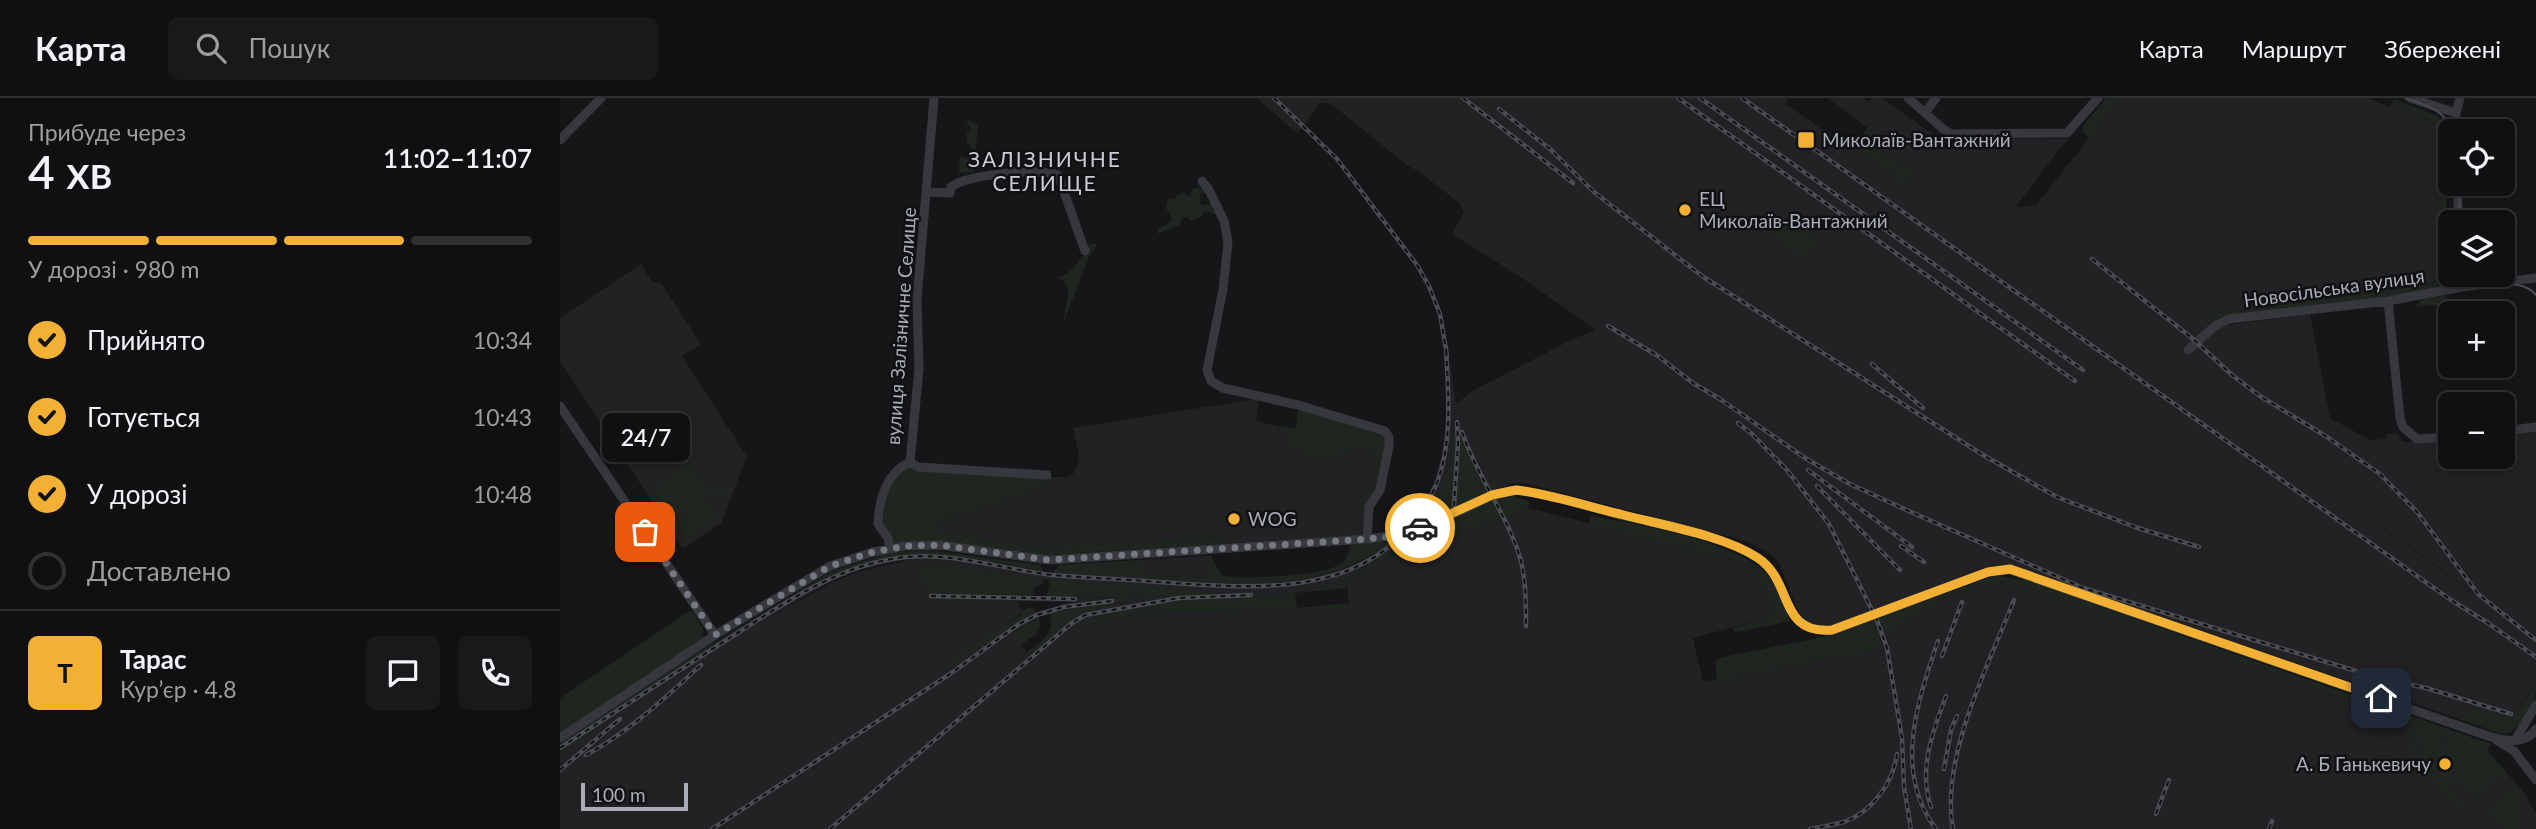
<!DOCTYPE html>
<html lang="uk">
<head>
<meta charset="utf-8">
<style>
  body { margin:0; font-family:Lato,sans-serif; background:#19191b; color:#f1f3f6; height:100vh; display:flex; flex-direction:column; font-size:26px; white-space:nowrap }
  * { box-sizing:border-box; margin:0 }
  p { font-size:23px; color:#9c9d9f }
  .icon { flex:none; width:38px; height:38px; fill:none; stroke:currentColor; stroke-width:2; stroke-linecap:round; stroke-linejoin:round }
  .map { position:relative; flex:1; overflow:hidden }
  .drawer { display:flex; flex-direction:column; background:#101012; width:560px }
  .drawer>* { flex:none }
  .fabs { position:absolute; left:1878px; top:21px; display:grid; gap:14px }
  .fabs a { display:grid; place-items:center; width:77px; height:77px; border-radius:10px; background:#101012; box-shadow:0 4px 10px #0003,0 0 0 2px #303032; font-size:35px }
  .scale { position:absolute; left:21px; bottom:18px; width:107px; box-sizing:border-box; padding-left:7px; border:4px solid #a8adb8; border-top:0; font-size:19px; line-height:24px; white-space:nowrap; color:#a8adb8; -webkit-text-stroke:5px #111113; paint-order:stroke }
  .pin { position:absolute; display:grid; place-items:center; width:60px; height:60px; color:#fff; margin:-30px; border-radius:14px; box-shadow:0 4px 10px #0006 }
  .courier { position:absolute; display:grid; place-items:center; width:70px; height:70px; margin:-35px; border:5px solid #f2b134; border-radius:50%; background:#fff; color:#222; box-shadow:0 2px 9px #0007 }
  .bubble { position:absolute; height:49px; border-radius:10px; background:#101012; box-shadow:0 4px 10px #0003,0 0 0 2px #303032; font-size:23px; font-weight:600; line-height:49px; text-align:center }
  .summary em { font-style:normal; font-weight:600 }
  .summary div { display:flex; flex-direction:column-reverse }
  .summary { display:flex; align-items:center; justify-content:space-between; height:119px; padding:0 28px }
  h1 { font-size:46px; font-weight:600; line-height:52px }
  .bar { display:grid; grid-template-columns:repeat(4,1fr); gap:10px 7px; align-content:center; height:84px; padding:0 28px }
  .bar i { height:9px; border-radius:5px; background:#303032 }
  .bar .selected { background:#f2b134 }
  .bar p { grid-column:span 4 }
  .line { display:flex; align-items:center; gap:18px; padding:0 28px; border-top:2px solid #303032 }
  .line div { flex:1 }
  .round { display:grid; place-items:center; flex:none; width:74px; height:74px; border-radius:10px; background:#19191b }
  ol { padding:0 28px; list-style:none }
  li { display:flex; align-items:center; gap:21px; height:77px }
  li p { margin-inline-start:auto }
  li .icon { padding:7px; border-radius:50%; background:#f2b134; color:#111; stroke-width:4 }
  li:last-child { color:#9c9d9f }
  li i { width:38px; height:38px; border:4px solid #303032; border-radius:50% }
  header { display:flex; align-items:center; gap:42px; box-sizing:border-box; height:98px; padding:0 35px; background:#101012; border-bottom:2px solid #303032 }
  header strong { font-size:33px }
  nav { display:flex; gap:38px; margin-inline-start:auto; font-size:24px }
  .search { width:490px; height:63px; background:#19191b; display:flex; align-items:center; gap:18px; box-sizing:border-box; padding:0 24px; border-radius:10px; color:#9c9d9f; font-size:26px }
  main { display:flex; flex:1; min-height:0 }
  .map>svg:first-child { display:block }
  .built { fill:#222225; fill-rule:evenodd }
  .green { fill:#1e261f }
  .lines { fill:none; stroke-linecap:round; stroke-linejoin:round }
  .minor { stroke:#37383d; stroke-width:9 }
  .tram { stroke:#4a4c52; stroke-width:2 }
  .rail-casing { stroke:#4a4c52; stroke-width:4.5 }
  .rail { stroke:#111113; stroke-width:2; stroke-dasharray:5; stroke-linecap:butt }
  .done { stroke:#757880; stroke-width:7; stroke-dasharray:0 12.6 }
  .route { stroke:#f2b134; stroke-width:9 }
  .poi-dot { fill:#f2b134; stroke:#111113; stroke-width:2.5 }
  .labels { text-anchor:middle; stroke-width:5; stroke-linejoin:round; paint-order:stroke }
  .poi-label { font-size:19px; fill:#a8adb8; stroke:#111113; text-anchor:start }
  .street-label { font-size:19px; fill:#a8adb8; stroke:#111113 }
  .neighbourhood-label { font-size:21px; letter-spacing:2px; fill:#c9ccd4; stroke:#111113 }
</style>
</head>
<body>
<header>
<strong>Карта</strong>
<div class="search"><svg class="icon" aria-label="search" viewBox="0 0 24 24"><circle cx="10" cy="10" r="6"/><path d="M15 15l6 6"/></svg>Пошук</div>
<nav><a>Карта</a><a>Маршрут</a><a>Збережені</a></nav>
</header>
<main>
<section class="drawer">
<div class="summary"><div><h1>4 хв</h1><p>Прибуде через</p></div><em>11:02–11:07</em></div>
<div class="bar"><i class="selected"></i><i class="selected"></i><i class="selected"></i><i></i><p>У дорозі · 980 m</p></div>
<ol>
<li><svg class="icon" aria-label="check" viewBox="0 0 24 24"><path d="M5 12l5 5 9-10"/></svg>Прийнято<p>10:34</p></li>
<li><svg class="icon" aria-label="check" viewBox="0 0 24 24"><path d="M5 12l5 5 9-10"/></svg>Готується<p>10:43</p></li>
<li><svg class="icon" aria-label="check" viewBox="0 0 24 24"><path d="M5 12l5 5 9-10"/></svg>У дорозі<p>10:48</p></li>
<li><i></i>Доставлено</li>
</ol>
<div class="line" style="height:126px"><b class="round" style="background:#f2b134;color:#111">Т</b><div><b>Тарас</b><p>Кур’єр · 4.8</p></div><a class="round"><svg class="icon" aria-label="chat" viewBox="0 0 24 24"><path d="M4 5h16v11H9l-5 4z"/></svg></a><a class="round"><svg class="icon" aria-label="phone" viewBox="0 0 24 24"><path d="M5 4h4l2 5-3 2q2 4 5 5l2-3 5 2v4C11 20 4 13 5 4z"/></svg></a></div>
</section>
<div class="map">
<svg width="1976" height="731" viewBox="0 0 1976 731">
  <rect width="100%" height="100%" fill="#161618"/>
  <path class="built" d="M 697,0 L 1226,0 L 1228,2 L 1226,6 L 1291,52 L 1294,48 L 1338,79 L 1344,87 L 1355,76 L 1309,45 L 1315,36 L 1268,0 L 1303,0 L 1309,4 L 1313,0 L 1322,0 L 1379,41 L 1510,41 L 1501,48 L 1456,109 L 1476,107 L 1561,0 L 1808,0 L 1830,10 L 1831,7 L 1877,24 L 1879,179 L 1872,186 L 1644,218 L 1658,231 L 1666,227 L 1750,216 L 1770,320 L 1810,342 L 1827,341 L 1827,336 L 1837,335 L 1843,344 L 1890,343 L 1890,359 L 1942,359 L 1943,337 L 1976,333 L 1976,538 L 1594,268 L 1976,539 L 1976,591 L 1973,589 L 1968,596 L 1958,615 L 1949,620 L 1910,609 L 1904,620 L 1885,616 L 1471,474 L 1444,469 L 1414,476 L 1271,527 L 1256,527 L 1245,523 L 1239,516 L 1219,465 L 1211,456 L 1186,443 L 964,385 L 954,385 L 933,392 L 947,420 L 968,410 L 1147,455 L 1186,466 L 1197,473 L 1202,491 L 1207,494 L 1214,518 L 1133,540 L 1143,584 L 1245,564 L 1321,552 L 1317,540 L 1394,495 L 1447,483 L 1580,527 L 1777,596 L 1838,619 L 1847,629 L 1856,630 L 1926,653 L 1960,689 L 1976,715 L 1976,731 L 0,731 L 0,657 L 68,609 L 0,652 L 0,647 L 209,513 L 274,477 L 298,467 L 330,459 L 367,456 L 492,475 L 710,486 L 736,484 L 780,473 L 797,466 L 823,450 L 842,434 L 862,408 L 875,383 L 887,336 L 885,249 L 877,211 L 856,168 L 786,74 L 744,29 L 737,35 ZM 759,5 L 770,5 L 848,68 L 858,73 L 898,104 L 904,114 L 892,136 L 962,180 L 1036,232 L 1015,240 L 914,292 L 896,306 L 884,227 L 870,187 L 858,167 L 804,93 L 778,60 L 745,27 ZM 894,317 L 896,372 L 892,409 L 896,409 L 899,332 L 908,358 L 942,422 L 832,457 L 787,486 L 789,511 L 581,515 L 515,530 L 619,503 L 713,498 L 768,488 L 785,482 L 837,449 L 860,425 L 869,411 L 883,385 L 891,362 ZM 348,461 L 352,461 L 295,475 L 275,483 L 205,522 L 275,481 L 300,472 ZM 369,467 L 398,469 L 491,483 L 662,496 L 563,500 L 367,496 L 359,468 ZM 458,503 L 509,504 L 509,505 L 476,514 L 448,530 L 445,526 L 462,515 ZM 566,505 L 524,515 L 511,523 L 470,558 L 452,535 L 478,519 L 506,510 Z
    M 81,166 L 92,184 L 101,185 L 141,246 L 122,258 L 187,359 L 161,425 L 123,451 L 0,263 L 0,220 Z
    M 696,301 L 699,301 L 696,323 L 718,328 L 728,341 L 742,349 L 743,362 L 811,348 L 814,358 L 815,390 L 801,397 L 803,437 L 660,446 L 659,439 L 477,450 L 380,434 L 380,423 L 441,404 L 512,377 L 516,371 L 519,358 L 513,330 Z
    M 647,458 L 649,480 L 583,477 L 577,462 Z"/>
  <path class="green" d="M 1546,0 L 1561,0 L 1530,40 L 1523,34 L 1523,28 Z
    M 1834,1 L 1878,18 L 1884,28 L 1888,167 C 1886,178 1880,187 1870,193 L 1659,220 L 1658,224 L 1650,224 L 1643,218 L 1873,186 L 1879,179 L 1877,24 L 1831,7 Z
    M 409,22 L 418,28 L 415,55 L 407,44 L 407,35 L 412,30 L 406,24 Z
    M 1307,30 L 1315,36 L 1310,46 L 1355,76 L 1344,87 L 1336,82 L 1338,79 L 1294,48 Z
    M 400,59 L 415,60 L 414,75 L 399,74 Z
    M 639,90 L 644,91 L 646,96 L 640,95 L 641,107 L 652,106 L 657,117 L 645,113 L 641,119 L 631,123 L 628,119 L 623,119 L 619,127 L 597,136 L 599,131 L 611,124 L 612,120 L 606,110 L 608,100 L 615,102 L 617,97 L 622,95 L 630,99 L 632,91 Z
    M 1220,116 L 1259,143 L 1242,162 L 1205,127 L 1216,117 Z
    M 530,146 L 538,146 L 529,159 L 503,226 L 508,196 L 507,188 L 503,182 L 496,180 C 515,175 520,161 530,146 Z
    M 1886,197 L 1887,206 L 1855,209 L 1861,202 Z
    M 127,305 L 128,308 C 95,326 132,364 145,386 L 151,391 L 168,393 L 168,398 L 149,396 L 140,391 L 158,420 L 124,442 L 91,390 L 125,368 L 102,332 C 113,325 115,312 127,305 Z
    M 738,308 L 819,332 L 827,343 L 815,397 C 802,405 804,423 803,437 L 801,397 L 815,390 L 814,358 L 811,349 L 743,362 L 742,349 L 729,349 L 728,341 L 718,328 L 736,330 Z
    M 895,315 L 897,345 L 892,409 L 896,409 L 899,329 L 908,358 L 928,396 L 858,427 L 883,385 L 891,362 Z
    M 349,368 L 465,379 L 506,379 L 441,404 L 380,423 L 380,434 L 477,450 L 660,439 L 660,446 L 489,457 L 379,443 L 333,445 L 322,425 L 327,391 L 334,381 Z
    M 945,397 L 953,397 L 970,404 L 968,410 L 946,420 L 937,400 Z
    M 931,402 L 942,422 L 832,457 L 787,486 L 786,490 L 735,495 L 737,510 L 788,505 L 789,511 L 581,515 L 514,530 L 526,521 L 579,509 L 619,503 L 713,498 L 768,488 L 785,482 L 814,464 L 848,438 Z
    M 1030,418 C 1072,424 1184,445 1209,479 C 1219,491 1224,509 1230,523 L 1174,535 L 1173,530 L 1214,518 L 1207,494 L 1202,491 L 1197,473 L 1186,466 L 1147,455 L 1029,426 Z
    M 834,442 C 766,493 700,487 620,482 C 577,480 534,477 492,475 L 500,467 L 577,462 L 582,465 L 583,477 L 648,480 L 645,459 L 650,457 L 662,477 C 681,483 764,477 781,466 C 787,462 789,455 790,447 Z
    M 368,452 L 480,467 L 484,474 C 440,466 392,453 347,457 C 282,462 224,504 170,538 C 113,573 56,610 0,647 L 0,644 L 119,566 L 272,473 L 329,455 Z
    M 369,467 L 398,469 L 483,481 L 482,486 L 474,490 L 473,497 L 367,496 L 358,468 Z
    M 1436,477 L 1464,482 L 1931,646 L 1927,653 L 1945,672 L 1915,700 L 1898,681 L 1886,640 L 1882,639 L 1887,658 L 1883,665 L 1884,669 L 1891,673 L 1894,685 L 1890,689 L 1860,656 L 1876,643 L 1860,653 L 1856,631 L 1852,630 L 1855,654 L 1850,654 L 1847,630 L 1838,619 L 1580,527 L 1447,483 L 1394,495 L 1318,540 L 1322,552 L 1246,564 L 1157,582 L 1155,564 L 1159,560 L 1267,538 Z
    M 490,482 L 668,496 L 563,500 L 487,498 Z
    M 570,505 L 524,515 L 511,523 L 470,558 L 467,554 C 482,543 495,536 490,515 L 533,507 Z
    M 473,509 L 476,514 L 386,572 L 382,567 L 462,516 L 461,512 Z
    M 131,512 L 144,532 L 142,541 L 0,635 L 0,600 Z
    M 479,519 L 480,530 L 476,536 L 461,547 L 452,535 Z
    M 1973,589 L 1976,591 C 1976,606 1961,627 1949,636 L 1938,635 L 1885,616 L 1904,620 L 1910,609 L 1949,620 L 1958,615 Z
    M 77,603 L 0,657 L 0,652 Z
    M 1859,657 L 1904,707 L 1899,711 L 1866,675 L 1858,681 L 1854,676 L 1851,659 Z
    M 1957,686 C 1965,699 1962,717 1958,731 L 1944,731 L 1928,713 Z"/>
  <g class="lines">
    <path class="minor" d="M 1348,0 L 1382,30 L 1391,36 L 1507,35 L 1538,0
      M 1850,0 L 1896,15
      M 1365,15 L 1376,0
      M 1895,33 L 1896,15 L 1900,0
      M 0,42 L 41,0
      M 642,83 L 649,92 L 664,123 L 668,144 L 663,191 L 647,272 L 651,283 L 663,290 L 738,307 L 825,333 L 829,339 L 829,348 L 820,392 L 809,409 L 807,441
      M 1897,86 L 1899,124
      M 367,94 L 390,95 L 391,89 C 409,76 477,70 498,77 L 525,153
      M 1901,177 L 1902,189
      M 1828,203 L 1840,320 L 1843,329 L 1857,341 L 1890,339
      M 1628,252 L 1655,228 L 1669,221 L 1828,203 L 1902,189 L 1976,180
      M 0,308 L 155,537
      M 1942,333 L 1976,329
      M 350,364 L 359,271 L 357,202 L 374,0
      M 350,364 L 358,369 L 487,377
      M 330,451 L 328,440 L 318,426 C 319,401 326,375 350,364
      M 0,640 L 155,537 L 270,468 L 313,454 L 345,448 L 379,447 L 489,462 L 807,441 C 841,437 869,427 900,413 C 919,405 935,393 956,392 C 991,396 1026,408 1060,417 C 1102,427 1163,437 1198,460 C 1234,484 1218,537 1272,532 L 1428,474 L 1450,472 L 1931,639 C 1947,643 1966,647 1976,631
      M 1936,642 L 1954,653 L 1976,682
      M 1955,642 L 1976,607"/>
    <path class="tram" d="M 1845,0 C 1865,7 1885,11 1892,33
      M 1899,86 L 1900,124
      M 1904,177 C 1925,198 1958,175 1976,197"/>
    <defs>
      <path id="rail" d="M 714,0 L 777,61 L 857,167 L 869,188 L 880,216 L 887,258
        M 903,0 L 1013,85
        M 1118,0 L 1515,283
        M 1140,0 L 1523,272
        M 1182,0 L 1891,502 L 1928,525 L 1976,559
        M 939,11 L 990,51 L 1034,94 L 1142,178 L 1423,357 L 1497,399 L 1575,429 L 1639,449
        M 1532,161 L 1632,240 L 1672,277 L 1700,298 L 1767,339 L 1820,376 L 1857,414 L 1918,496 L 1976,542
        M 1048,228 L 1098,258 L 1133,285 L 1160,301 L 1245,360 L 1288,385 L 1342,410 L 1523,490 L 1819,580 L 1866,590 L 1951,616
        M 1312,266 L 1363,310
        M 1178,325 L 1192,336 L 1227,372 L 1269,426 L 1317,522 L 1327,550 L 1342,640 L 1344,689 L 1351,731
        M 902,334 C 917,379 948,417 961,463 C 966,484 966,507 966,528
        M 1248,372 L 1352,449
        M 1257,388 L 1340,472
        M 894,408 L 898,345 L 897,324
        M 1341,448 L 1364,464
        M 371,498 L 515,501
        M 1382,558 L 1402,504
        M 0,650 C 56,613 112,577 168,541 C 219,509 272,471 332,461 C 385,451 440,471 492,477 C 527,480 563,481 598,484 C 682,489 788,502 849,429 C 860,415 872,399 878,382 C 893,339 888,294 886,249
        M 26,657 C 68,635 106,599 141,567
        M 1384,671 L 1391,632 L 1397,618
        M 0,672 L 60,621
        M 1371,709 C 1358,671 1373,633 1386,598
        M 1596,716 L 1609,682
        M 152,731 L 390,576 L 459,526 L 477,517 L 504,509 L 552,503
        M 270,731 L 512,525 L 525,517 L 619,500 L 691,497
        M 1250,731 C 1261,729 1273,727 1284,724 C 1312,714 1333,685 1337,656
        M 1376,731 C 1333,674 1357,605 1378,543
        M 1393,731 C 1380,659 1428,569 1454,502
        M 1709,731 L 1712,723"/>
    </defs>
    <use href="#rail" class="rail-casing"/>
    <use href="#rail" class="rail"/>
  </g>
  <g class="lines">
    <path class="done" d="M 85,434 L 155,537 L 270,468 L 313,454 L 345,448 L 379,447 L 489,462 L 807,441 L 834,438 L 860,430"/>
    <path class="route" d="M 860,430 L 932,397 L 956,392 C 991,396 1026,408 1060,416 C 1101,427 1163,437 1198,460 C 1234,484 1218,537 1272,532 L 1428,474 L 1450,471 L 1821,600"/>
  </g>
  <g class="poi-dot">
    <rect x="1237" y="33" width="18" height="18" rx="3.5"/>
    <circle cx="1125" cy="112" r="7"/>
    <circle cx="674" cy="421" r="7"/>
    <circle cx="1885" cy="666" r="7"/>
  </g>
  <g class="labels">
    <g class="poi-label">
      <text x="1262" y="49">Миколаїв-Вантажний</text>
      <text x="1139" y="108">ЕЦ<tspan x="1139" dy="22">Миколаїв-Вантажний</tspan></text>
      <text x="688" y="428">WOG</text>
      <text x="1871" y="673" text-anchor="end">А. Б Ганькевичу</text>
    </g>
    <g class="street-label">
      <text transform="translate(1774 190) rotate(-8)" y="7">Новосільська вулиця</text>
      <text transform="translate(341 228) rotate(-86)" y="7">вулиця Залізничне Селище</text>
    </g>
    <g class="neighbourhood-label">
      <text x="485" y="69">ЗАЛІЗНИЧНЕ<tspan x="485" dy="24">СЕЛИЩЕ</tspan></text>
    </g>
  </g>
</svg>
<div class="fabs">
<a><svg class="icon" aria-label="locate" viewBox="0 0 24 24"><circle cx="12" cy="12" r="6"/><path d="M12 2v4M12 18v4M2 12h4M18 12h4"/></svg></a>
<a><svg class="icon" aria-label="layers" viewBox="0 0 24 24"><path d="M12 4l9 5-9 5-9-5zM3 14l9 5 9-5"/></svg></a>
<a>+</a>
<a>−</a>
</div>
<div class="scale">100 m</div>
<div class="pin" style="left:85px;top:434px;background:#ea580c"><svg class="icon" aria-label="bag" viewBox="0 0 24 24"><path d="M5 8h14l-1 12H6zM9 8a3 3 0 0 1 6 0"/></svg></div>
<div class="pin" style="left:1821px;top:600px;background:#1f2937"><svg class="icon" aria-label="home" viewBox="0 0 24 24"><path d="M3 11l9-7 9 7M6 9v11h12V9"/></svg></div>
<div class="courier" style="left:860px;top:430px"><svg class="icon" aria-label="car" viewBox="0 0 24 24"><path d="M5 17H2v-5l4-1 3-4h7l3 4 3 1v5h-3M9 17h6M6 11h13"/><circle cx="7" cy="17" r="2"/><circle cx="17" cy="17" r="2"/></svg></div>
<div class="bubble" style="left:42px;top:315px;width:88px">24/7</div>
</div>
</main>
</body>
</html>
